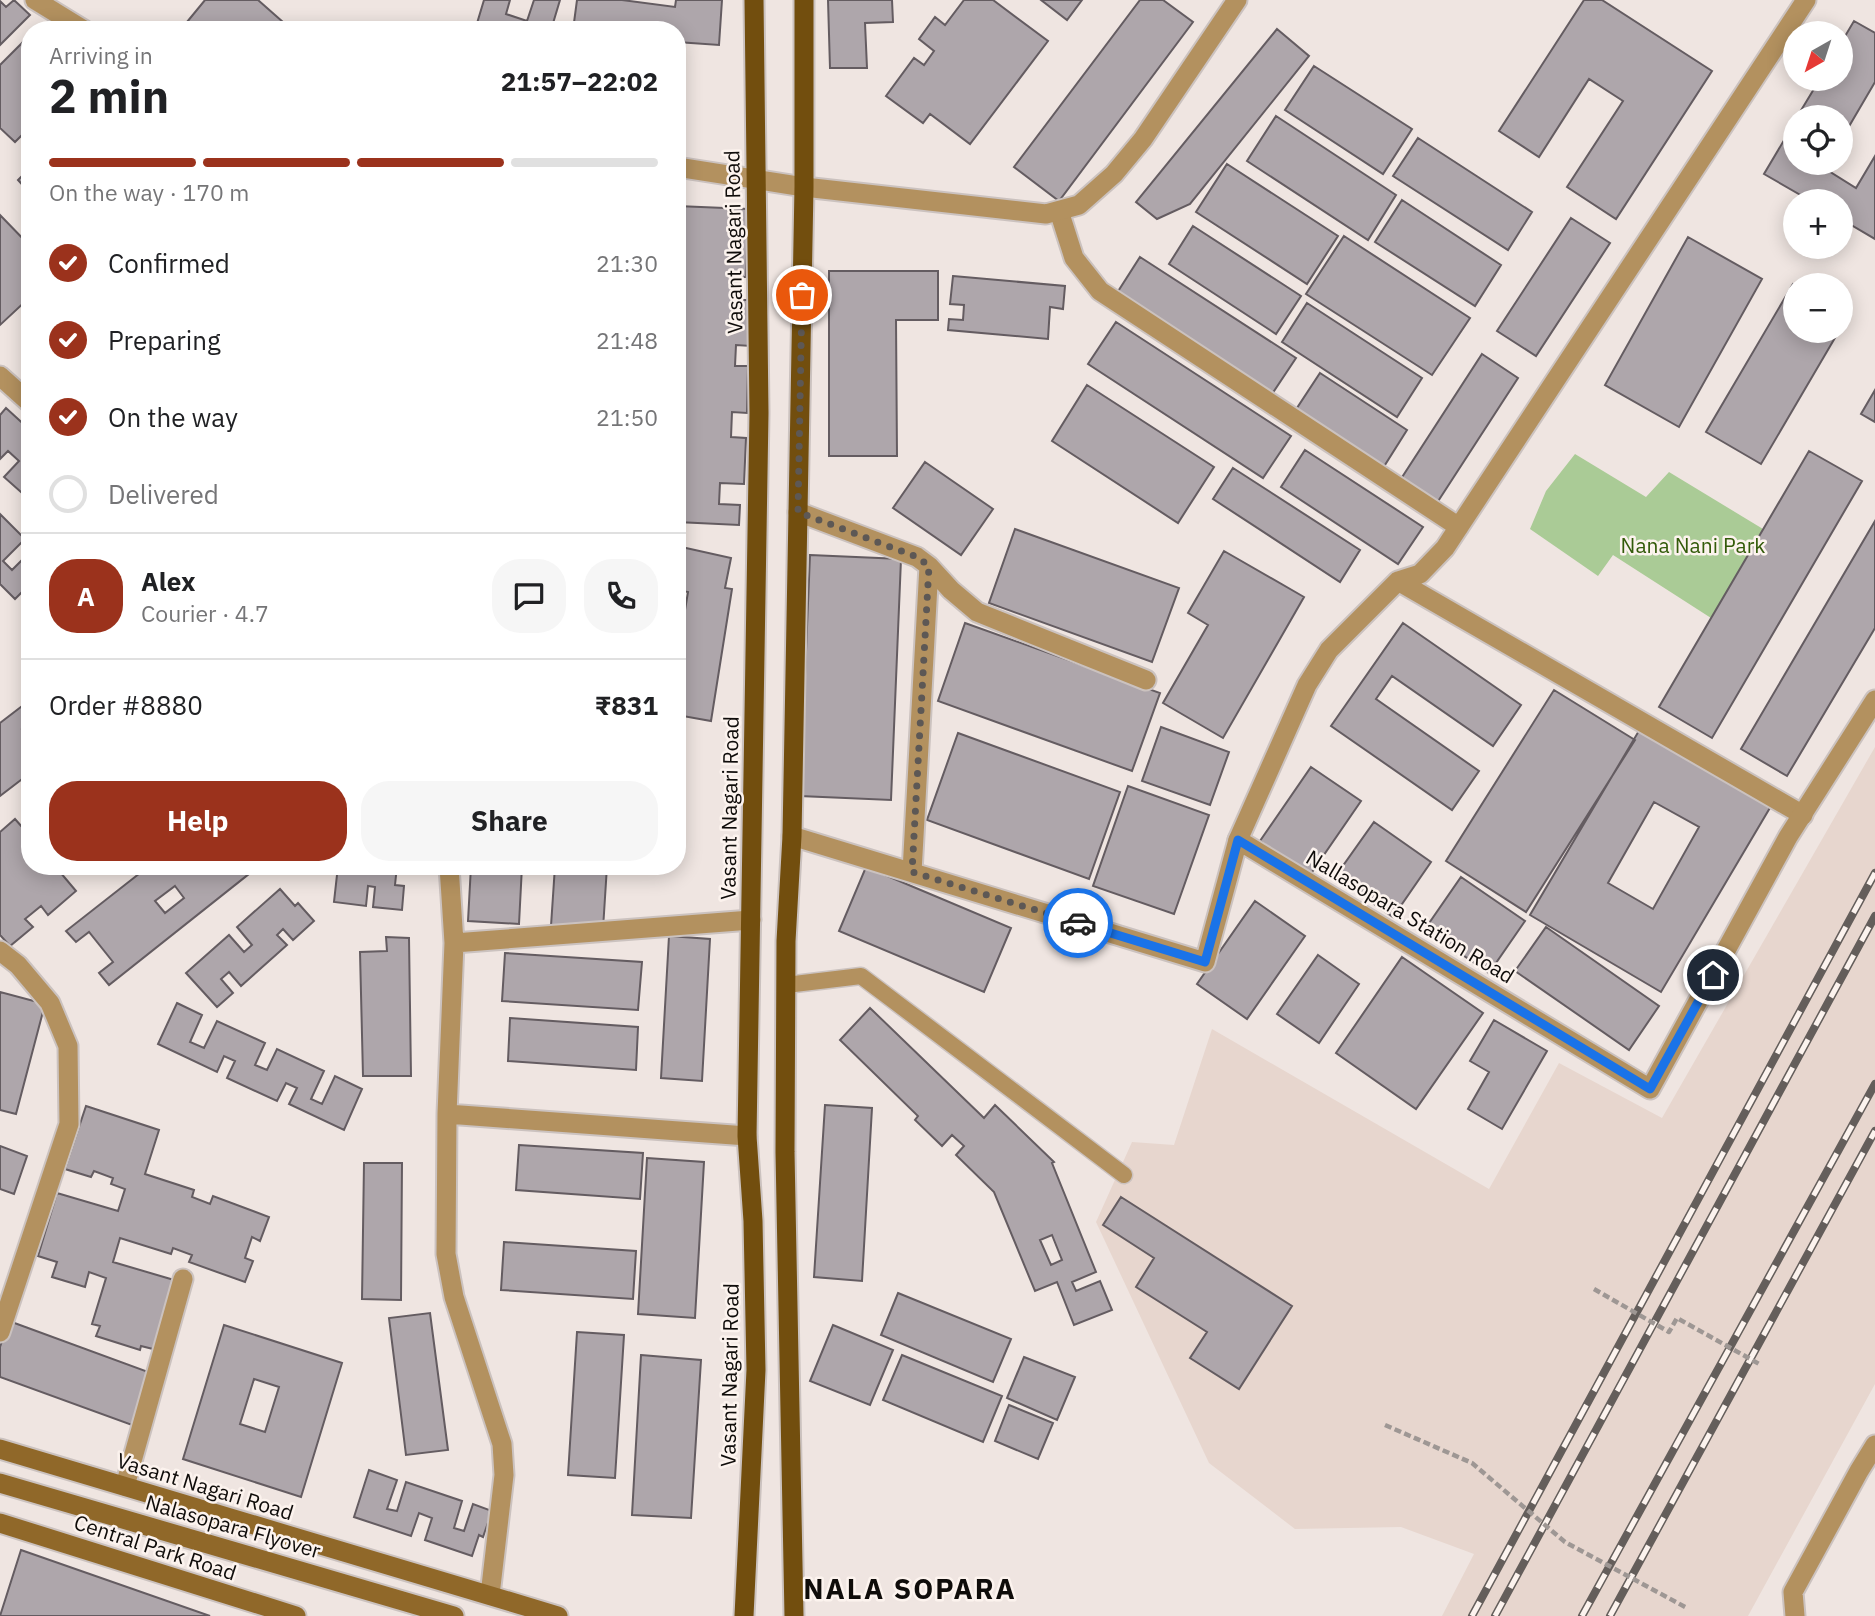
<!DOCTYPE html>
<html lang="en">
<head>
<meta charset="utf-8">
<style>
  body { margin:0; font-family:"IBM Plex Sans",sans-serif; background:#f6f6f6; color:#202124; height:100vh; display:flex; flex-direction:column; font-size:26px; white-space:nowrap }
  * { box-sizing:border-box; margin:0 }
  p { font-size:23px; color:#757577 }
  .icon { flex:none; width:38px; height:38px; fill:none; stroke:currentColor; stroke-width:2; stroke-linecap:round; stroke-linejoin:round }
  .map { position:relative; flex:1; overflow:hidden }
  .sheet { position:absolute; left:21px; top:21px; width:665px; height:854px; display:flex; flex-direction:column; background:#fff; border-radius:28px; box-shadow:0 4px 18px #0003 }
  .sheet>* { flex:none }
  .needle { width:46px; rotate:219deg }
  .buttons { position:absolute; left:1783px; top:21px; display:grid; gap:14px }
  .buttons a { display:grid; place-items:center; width:70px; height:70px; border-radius:50%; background:#fff; box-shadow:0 4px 18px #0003; font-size:35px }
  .pin { position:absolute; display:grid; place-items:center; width:60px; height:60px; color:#fff; margin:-30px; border:4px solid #fff; border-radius:50%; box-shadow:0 2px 7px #0007 }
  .courier { position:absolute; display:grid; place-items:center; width:70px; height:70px; margin:-35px; border:5px solid #1a73e8; border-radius:50%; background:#fff; color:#222; box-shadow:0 2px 9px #0007 }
  .summary em { font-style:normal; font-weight:700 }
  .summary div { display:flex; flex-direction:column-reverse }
  .summary { display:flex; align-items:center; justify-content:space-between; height:119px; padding:0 28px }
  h1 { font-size:46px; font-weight:700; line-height:52px }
  .bar { display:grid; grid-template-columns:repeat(4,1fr); gap:10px 7px; align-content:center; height:84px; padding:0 28px }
  .bar i { height:9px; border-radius:5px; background:#e0e0e0 }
  .bar .current { background:#9b321c }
  .bar p { grid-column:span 4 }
  .line { display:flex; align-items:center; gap:18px; padding:0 28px; border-top:2px solid #e0e0e0 }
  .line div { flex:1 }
  .round { display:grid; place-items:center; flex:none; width:74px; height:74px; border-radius:28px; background:#f6f6f6 }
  ol { padding:0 28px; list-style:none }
  li { display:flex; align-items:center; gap:21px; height:77px }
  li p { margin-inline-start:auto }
  li .icon { padding:7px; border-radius:50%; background:#9b321c; color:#fff; stroke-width:4 }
  li:last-child { color:#757577 }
  li i { width:38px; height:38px; border:4px solid #e0e0e0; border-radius:50% }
  .action { display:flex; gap:14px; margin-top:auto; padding:14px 28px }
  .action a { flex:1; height:80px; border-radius:28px; background:#9b321c; color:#fff; font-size:28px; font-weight:700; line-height:80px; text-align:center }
  .action a+a { background:#f6f6f6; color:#202124 }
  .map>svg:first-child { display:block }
  .built { fill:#e7d6ce }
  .green { fill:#aacb96 }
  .building { fill:#aea6ab; stroke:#645c61; stroke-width:2; fill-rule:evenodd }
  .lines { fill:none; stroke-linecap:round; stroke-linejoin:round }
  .service-casing { stroke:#cbc2bf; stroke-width:19 }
  .minor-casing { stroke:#cbc2bf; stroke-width:23 }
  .tertiary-casing { stroke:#cbc2bf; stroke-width:23 }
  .secondary-casing { stroke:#cbc2bf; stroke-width:23 }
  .primary-casing { stroke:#cbc2bf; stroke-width:23 }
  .service { stroke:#b3915f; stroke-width:16 }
  .minor { stroke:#b3915f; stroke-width:19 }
  .tertiary { stroke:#b3915f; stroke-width:19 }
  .secondary { stroke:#906829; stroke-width:19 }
  .primary { stroke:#724e0e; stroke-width:19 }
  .rail-casing { stroke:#645e5b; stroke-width:8 }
  .rail { stroke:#fcf3ee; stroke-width:5; stroke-dasharray:16; stroke-linecap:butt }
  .path-bridge { stroke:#9e9794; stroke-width:4.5; stroke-dasharray:7 3.5; stroke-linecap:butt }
  .done { stroke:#5d5855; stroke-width:7; stroke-dasharray:0 12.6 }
  .route { stroke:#1a73e8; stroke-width:9 }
  .labels { text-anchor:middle; stroke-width:5; stroke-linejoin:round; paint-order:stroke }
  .street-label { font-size:21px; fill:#0f0c0a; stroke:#fcf3ee }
  .park-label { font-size:21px; fill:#335b0a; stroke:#fcf3ee }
  .district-label { font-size:28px; font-weight:bold; letter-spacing:2px; fill:#0f0c0a; stroke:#fcf3ee }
</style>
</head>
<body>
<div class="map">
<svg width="1875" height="1616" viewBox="0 0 1875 1616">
  <rect width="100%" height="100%" fill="#efe5e1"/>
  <path class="built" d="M 1875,747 L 1875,1384 L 1748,1616 L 1442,1616 L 1474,1554 L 1401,1527 L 1295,1529 L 1209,1463 L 1096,1222 L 1132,1142 L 1174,1145 L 1212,1029 L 1489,1189 L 1559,1063 L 1662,1118 Z"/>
  <path class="green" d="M 1575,454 L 1646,497 L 1669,472 L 1763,529 L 1711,618 L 1613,555 L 1598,576 L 1530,529 L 1546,491 Z"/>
  <path class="building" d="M 14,0 L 30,15 L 0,45 L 0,1 L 6,7 Z
    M 205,0 L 258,0 L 292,30 L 196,30 L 187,22 Z
    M 484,0 L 510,0 L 506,14 L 527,21 L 534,0 L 560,0 L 551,30 L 475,30 Z
    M 577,0 L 622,0 L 675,7 L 676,0 L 722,0 L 719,45 L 677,42 L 677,30 L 573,30 Z
    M 828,0 L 892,0 L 893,22 L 865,23 L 867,68 L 830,68 Z
    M 964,0 L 993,0 L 1048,41 L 970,144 L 930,114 L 923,123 L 886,96 L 914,58 L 924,65 L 934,51 L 919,39 L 935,17 L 945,25 Z
    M 1041,0 L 1082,0 L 1067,20 Z
    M 1140,0 L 1163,0 L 1193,22 L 1059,201 L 1014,167 Z
    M 1584,0 L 1602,0 L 1712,71 L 1616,219 L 1567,187 L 1623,101 L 1589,79 L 1539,157 L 1499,131 Z
    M 1854,21 L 1875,33 L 1875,82 L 1841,140 L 1841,117 L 1797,117 L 1820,79 L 1841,79 L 1841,43 Z
    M 1277,29 L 1309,56 L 1190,204 L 1157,219 L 1136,202 Z
    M 30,35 L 30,127 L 15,142 L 0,128 L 0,65 Z
    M 1314,66 L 1412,129 L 1383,174 L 1285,110 Z
    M 1276,116 L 1396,195 L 1368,240 L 1247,161 Z
    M 1796,120 L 1796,163 L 1828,163 L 1824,168 L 1856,188 L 1875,156 L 1875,239 L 1841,219 L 1841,201 L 1811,201 L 1764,174 Z
    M 1418,138 L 1532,212 L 1508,250 L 1393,176 Z
    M 1227,164 L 1338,236 L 1307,284 L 1196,212 Z
    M 30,168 L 30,189 L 28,191 L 18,180 Z
    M 1402,200 L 1501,265 L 1475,306 L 1375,242 Z
    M 677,206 L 748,209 L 746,277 L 741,277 L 740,300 L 753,300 L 751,346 L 736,345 L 735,366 L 748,366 L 747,413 L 732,412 L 731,437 L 746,438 L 744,484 L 720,483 L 719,504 L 740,505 L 739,525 L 677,522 Z
    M 0,215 L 30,246 L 30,297 L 0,325 Z
    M 1571,218 L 1610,243 L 1536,356 L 1497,331 Z
    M 1193,226 L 1301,296 L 1276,334 L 1169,264 Z
    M 1344,236 L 1470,318 L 1432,375 L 1306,294 Z
    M 1688,237 L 1762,279 L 1679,427 L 1605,385 Z
    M 1140,257 L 1296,358 L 1272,394 L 1117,293 Z
    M 829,271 L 938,271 L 938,320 L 896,320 L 897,456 L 829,456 Z
    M 953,276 L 1065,286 L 1063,309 L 1050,307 L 1048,339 L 948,330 L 949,319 L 963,320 L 964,305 L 950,304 Z
    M 1793,284 L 1796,285 L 1796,331 L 1839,331 L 1761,464 L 1706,432 Z
    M 1307,303 L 1422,378 L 1397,417 L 1282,342 Z
    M 1116,322 L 1291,436 L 1263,478 L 1088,364 Z
    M 1482,354 L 1518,378 L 1433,509 L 1397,485 Z
    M 1320,373 L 1407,430 L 1383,468 L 1295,411 Z
    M 1087,385 L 1214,467 L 1178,523 L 1052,441 Z
    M 1875,390 L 1875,422 L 1861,414 Z
    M 6,408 L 30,430 L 30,500 L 4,477 L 19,461 L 8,451 L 0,459 L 0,415 Z
    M 1305,450 L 1423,527 L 1398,564 L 1281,487 Z
    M 1809,451 L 1862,481 L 1712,738 L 1659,707 Z
    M 925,462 L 993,509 L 961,555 L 893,508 Z
    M 1233,468 L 1360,550 L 1340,582 L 1213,499 Z
    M 0,514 L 25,539 L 3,561 L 12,570 L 30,552 L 30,584 L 15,599 L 0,584 Z
    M 1875,521 L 1875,628 L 1787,776 L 1741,749 Z
    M 1015,529 L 1179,588 L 1152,662 L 989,603 Z
    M 677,546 L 731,558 L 725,588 L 732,589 L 711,721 L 677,715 L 677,658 L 688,592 L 677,590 Z
    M 1224,551 L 1304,597 L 1223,738 L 1163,703 L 1208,625 L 1188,613 Z
    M 810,555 L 901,559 L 891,800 L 800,796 Z
    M 965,623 L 1160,693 L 1132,771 L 938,701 Z
    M 1403,623 L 1521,705 L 1493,746 L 1392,676 L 1376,699 L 1479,771 L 1452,810 L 1331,726 Z
    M 1554,690 L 1635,740 L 1526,912 L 1446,861 Z
    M 30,700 L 30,722 L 22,729 L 30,738 L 30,773 L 0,796 L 0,723 Z
    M 1161,727 L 1229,752 L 1210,805 L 1142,781 Z
    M 1640,729 L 1771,806 L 1661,992 L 1530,915 ZM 1654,802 L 1699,827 L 1653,909 L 1608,883 Z
    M 958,733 L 1120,792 L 1089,879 L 927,820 Z
    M 1311,767 L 1361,801 L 1310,875 L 1260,841 Z
    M 1128,786 L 1209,815 L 1174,914 L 1093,886 Z
    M 15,819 L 30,836 L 30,866 L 55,866 L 76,891 L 48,915 L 41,906 L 25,919 L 33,927 L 10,946 L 0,935 L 0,832 Z
    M 1374,822 L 1431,862 L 1393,917 L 1335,877 Z
    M 149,866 L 259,866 L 109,985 L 99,973 L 113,962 L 89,932 L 76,942 L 66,931 ZM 175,886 L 184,898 L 165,913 L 155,901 Z
    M 338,866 L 397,866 L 395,885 L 404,886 L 402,910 L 373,907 L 375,887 L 368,886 L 366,906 L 334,902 Z
    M 471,866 L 522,866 L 519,924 L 468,921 Z
    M 555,866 L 607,866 L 603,929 L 551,926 Z
    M 866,867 L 1011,928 L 984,992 L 839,931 Z
    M 1461,877 L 1525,921 L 1489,973 L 1425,929 Z
    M 280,889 L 295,906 L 298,903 L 314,921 L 293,940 L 283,929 L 277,935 L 287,945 L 241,986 L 229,972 L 221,979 L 233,993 L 217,1007 L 186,973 L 229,935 L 244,952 L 252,945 L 237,927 Z
    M 1255,901 L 1305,936 L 1247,1019 L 1197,984 Z
    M 1546,927 L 1659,1006 L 1629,1050 L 1515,971 Z
    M 669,936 L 710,939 L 702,1081 L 661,1078 Z
    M 386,937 L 409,938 L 411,1076 L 363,1076 L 360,952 L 387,951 Z
    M 505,953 L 642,962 L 638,1010 L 502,1001 Z
    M 1318,955 L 1359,984 L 1319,1043 L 1277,1014 Z
    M 1402,957 L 1483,1013 L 1416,1109 L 1336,1053 Z
    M 0,992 L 45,1004 L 16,1114 L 0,1110 Z
    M 177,1003 L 202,1015 L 190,1042 L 204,1048 L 217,1021 L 265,1043 L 255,1065 L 267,1070 L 277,1049 L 324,1071 L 311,1099 L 322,1104 L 335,1076 L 362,1089 L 344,1130 L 289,1104 L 297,1088 L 286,1083 L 277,1101 L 227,1078 L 235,1061 L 224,1056 L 217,1072 L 158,1044 Z
    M 870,1008 L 984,1118 L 995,1105 L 1054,1162 L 1052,1163 L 1096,1272 L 1072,1282 L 1076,1291 L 1100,1281 L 1112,1310 L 1074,1325 L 1057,1282 L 1035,1291 L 994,1192 L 956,1155 L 964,1146 L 952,1135 L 942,1146 L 915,1120 L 918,1116 L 840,1040 ZM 1052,1235 L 1062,1260 L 1051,1265 L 1040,1240 Z
    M 510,1018 L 638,1027 L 636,1070 L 508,1061 Z
    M 1494,1020 L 1547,1051 L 1502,1129 L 1468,1109 L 1489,1072 L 1470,1061 Z
    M 825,1105 L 872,1108 L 862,1281 L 814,1277 Z
    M 86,1106 L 159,1130 L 145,1174 L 194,1190 L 192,1197 L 210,1204 L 213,1196 L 269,1217 L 260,1241 L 252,1237 L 245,1258 L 253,1261 L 245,1282 L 189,1262 L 192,1255 L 173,1248 L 171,1254 L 120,1238 L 113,1262 L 174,1280 L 153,1349 L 141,1346 L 140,1350 L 96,1336 L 100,1326 L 92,1324 L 106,1278 L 89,1272 L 85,1287 L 52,1277 L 57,1262 L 38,1256 L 57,1193 L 118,1211 L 125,1189 L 111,1184 L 113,1178 L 94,1171 L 91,1177 L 65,1169 Z
    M 519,1145 L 643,1153 L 640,1199 L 516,1190 Z
    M 0,1146 L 27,1156 L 14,1194 L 0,1189 Z
    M 647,1158 L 704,1162 L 695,1318 L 638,1314 Z
    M 364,1163 L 402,1163 L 401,1300 L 362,1299 Z
    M 1121,1197 L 1292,1306 L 1239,1389 L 1190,1358 L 1207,1332 L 1136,1287 L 1154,1258 L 1103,1225 Z
    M 504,1242 L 636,1251 L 633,1299 L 501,1290 Z
    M 898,1293 L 1011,1339 L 993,1382 L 881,1335 Z
    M 430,1313 L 448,1450 L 406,1455 L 389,1318 Z
    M 9,1321 L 151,1373 L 132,1425 L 0,1377 L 0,1347 Z
    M 224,1325 L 342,1363 L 301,1497 L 183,1459 ZM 254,1379 L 279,1387 L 265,1432 L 240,1424 Z
    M 833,1325 L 893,1350 L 870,1405 L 810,1381 Z
    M 577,1332 L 624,1335 L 615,1478 L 568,1475 Z
    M 641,1355 L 701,1360 L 691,1518 L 632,1515 Z
    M 902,1355 L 1002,1396 L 983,1442 L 883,1400 Z
    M 1024,1357 L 1075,1377 L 1057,1420 L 1007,1398 Z
    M 1009,1405 L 1053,1423 L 1038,1459 L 995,1441 Z
    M 369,1470 L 397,1480 L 387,1509 L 397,1511 L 406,1482 L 462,1501 L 454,1528 L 464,1531 L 473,1504 L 492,1511 L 483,1537 L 479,1535 L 472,1556 L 425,1540 L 432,1518 L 419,1513 L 411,1536 L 354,1517 Z
    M 21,1550 L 210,1616 L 0,1616 Z"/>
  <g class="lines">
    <defs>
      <path id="service" d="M 786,985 L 861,976 L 1124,1175"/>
      <path id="minor" d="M 35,0 L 84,30
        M 677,167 L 804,187
        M 1059,211 L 1074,258 L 1100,291 L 1459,527
        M 0,376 L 30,403
        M 798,512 L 917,557 L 929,566 L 951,590 L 977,612 L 1146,680
        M 1398,581 L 1803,815
        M 1238,840 L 1307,685 L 1329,650 L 1398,581 L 1420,574 L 1445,548 L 1806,0
        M 449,866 L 454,943 L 447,1114 L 446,1254 L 454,1297 L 502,1444 L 504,1475 L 490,1595
        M 912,872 L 929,566
        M 454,943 L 751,920
        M 0,951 L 18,965 L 50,1003 L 68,1046 L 69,1124 L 0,1332
        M 447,1114 L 747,1136
        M 125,1486 L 183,1279
        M 1795,1616 L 1793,1592 L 1859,1471 L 1875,1445"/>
      <path id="tertiary" d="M 804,187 L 1046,214 L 1079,205 L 1114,174 L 1143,139 L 1237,0
        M 792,836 L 1205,962 L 1238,840 L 1650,1089 L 1788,837 L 1875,700"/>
      <path id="secondary" d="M 0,1449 L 558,1616
        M 0,1483 L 454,1616
        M 0,1523 L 296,1616"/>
      <path id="primary" d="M 744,1616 L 756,1370 L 753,1221 L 747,1136 L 759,413 L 754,0
        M 794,1616 L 785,1152 L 786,941 L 792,836 L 804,187 L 804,0"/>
    </defs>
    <use href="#service" class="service-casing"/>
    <use href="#minor" class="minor-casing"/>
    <use href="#tertiary" class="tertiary-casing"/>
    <use href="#secondary" class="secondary-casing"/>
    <use href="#primary" class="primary-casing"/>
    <use href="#service" class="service"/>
    <use href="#minor" class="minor"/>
    <use href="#tertiary" class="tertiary"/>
    <use href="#secondary" class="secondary"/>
    <use href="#primary" class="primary"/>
    <defs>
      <path id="rail" d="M 1472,1616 L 1875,873
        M 1495,1616 L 1875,916
        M 1582,1616 L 1875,1084
        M 1610,1616 L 1875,1131"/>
    </defs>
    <use href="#rail" class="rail-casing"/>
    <use href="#rail" class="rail"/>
    <path class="path-bridge" d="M 1594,1289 L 1669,1332 L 1677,1318 L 1761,1365
      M 1385,1425 L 1472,1463 L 1565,1542 L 1687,1608"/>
  </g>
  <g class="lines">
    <path class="done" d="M 802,295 L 798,512 L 917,557 L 929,566 L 912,872 L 1078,923"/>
    <path class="route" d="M 1078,923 L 1205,962 L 1238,840 L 1650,1089 L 1713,975"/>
  </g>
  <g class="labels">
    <g class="street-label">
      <text transform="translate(734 242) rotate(-91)" y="7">Vasant Nagari Road</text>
      <text transform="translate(730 808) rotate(-89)" y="7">Vasant Nagari Road</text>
      <text transform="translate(1410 917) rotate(31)" y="7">Nallasopara Station Road</text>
      <text transform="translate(730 1375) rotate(-89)" y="7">Vasant Nagari Road</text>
      <text transform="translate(205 1487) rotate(17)" y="7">Vasant Nagari Road</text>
      <text transform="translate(233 1527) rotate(16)" y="7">Nalasopara Flyover</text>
      <text transform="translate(155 1548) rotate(18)" y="7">Central Park Road</text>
    </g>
    <g class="park-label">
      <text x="1693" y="553">Nana Nani Park</text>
    </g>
    <g class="district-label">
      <text x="910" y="1599">NALA SOPARA</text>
    </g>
  </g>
</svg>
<div class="buttons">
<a><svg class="needle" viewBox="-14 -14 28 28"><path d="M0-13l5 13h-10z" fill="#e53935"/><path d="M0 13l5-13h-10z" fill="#757577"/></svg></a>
<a><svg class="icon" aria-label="locate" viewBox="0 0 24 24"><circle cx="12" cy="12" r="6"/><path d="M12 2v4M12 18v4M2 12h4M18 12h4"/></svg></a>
<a>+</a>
<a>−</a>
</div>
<div class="pin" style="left:802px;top:295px;background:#ea580c"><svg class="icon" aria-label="bag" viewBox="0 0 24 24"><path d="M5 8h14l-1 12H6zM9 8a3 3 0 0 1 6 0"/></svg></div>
<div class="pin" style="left:1713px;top:975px;background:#1f2937"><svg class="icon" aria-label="home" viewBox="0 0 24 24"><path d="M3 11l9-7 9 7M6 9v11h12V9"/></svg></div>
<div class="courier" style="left:1078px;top:923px"><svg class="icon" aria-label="car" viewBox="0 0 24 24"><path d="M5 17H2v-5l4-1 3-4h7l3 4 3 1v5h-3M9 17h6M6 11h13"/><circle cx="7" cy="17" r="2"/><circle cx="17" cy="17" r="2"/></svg></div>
<section class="sheet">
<div class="summary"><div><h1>2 min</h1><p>Arriving in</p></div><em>21:57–22:02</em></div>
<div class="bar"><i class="current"></i><i class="current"></i><i class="current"></i><i></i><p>On the way · 170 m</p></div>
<ol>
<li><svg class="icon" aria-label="check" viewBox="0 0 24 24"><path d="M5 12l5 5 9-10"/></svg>Confirmed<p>21:30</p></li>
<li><svg class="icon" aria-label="check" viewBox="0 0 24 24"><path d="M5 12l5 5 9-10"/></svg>Preparing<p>21:48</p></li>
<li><svg class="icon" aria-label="check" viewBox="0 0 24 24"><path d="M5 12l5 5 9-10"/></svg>On the way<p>21:50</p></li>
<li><i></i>Delivered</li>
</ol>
<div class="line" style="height:126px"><b class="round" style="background:#9b321c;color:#fff">A</b><div><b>Alex</b><p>Courier · 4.7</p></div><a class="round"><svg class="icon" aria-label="chat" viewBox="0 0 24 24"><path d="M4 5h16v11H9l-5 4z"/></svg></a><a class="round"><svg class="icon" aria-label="phone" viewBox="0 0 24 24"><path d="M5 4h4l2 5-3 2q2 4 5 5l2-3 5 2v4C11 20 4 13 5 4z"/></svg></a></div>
<div class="line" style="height:91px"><div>Order #8880</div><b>₹831</b></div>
<div class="action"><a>Help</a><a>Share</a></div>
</section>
</div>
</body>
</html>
